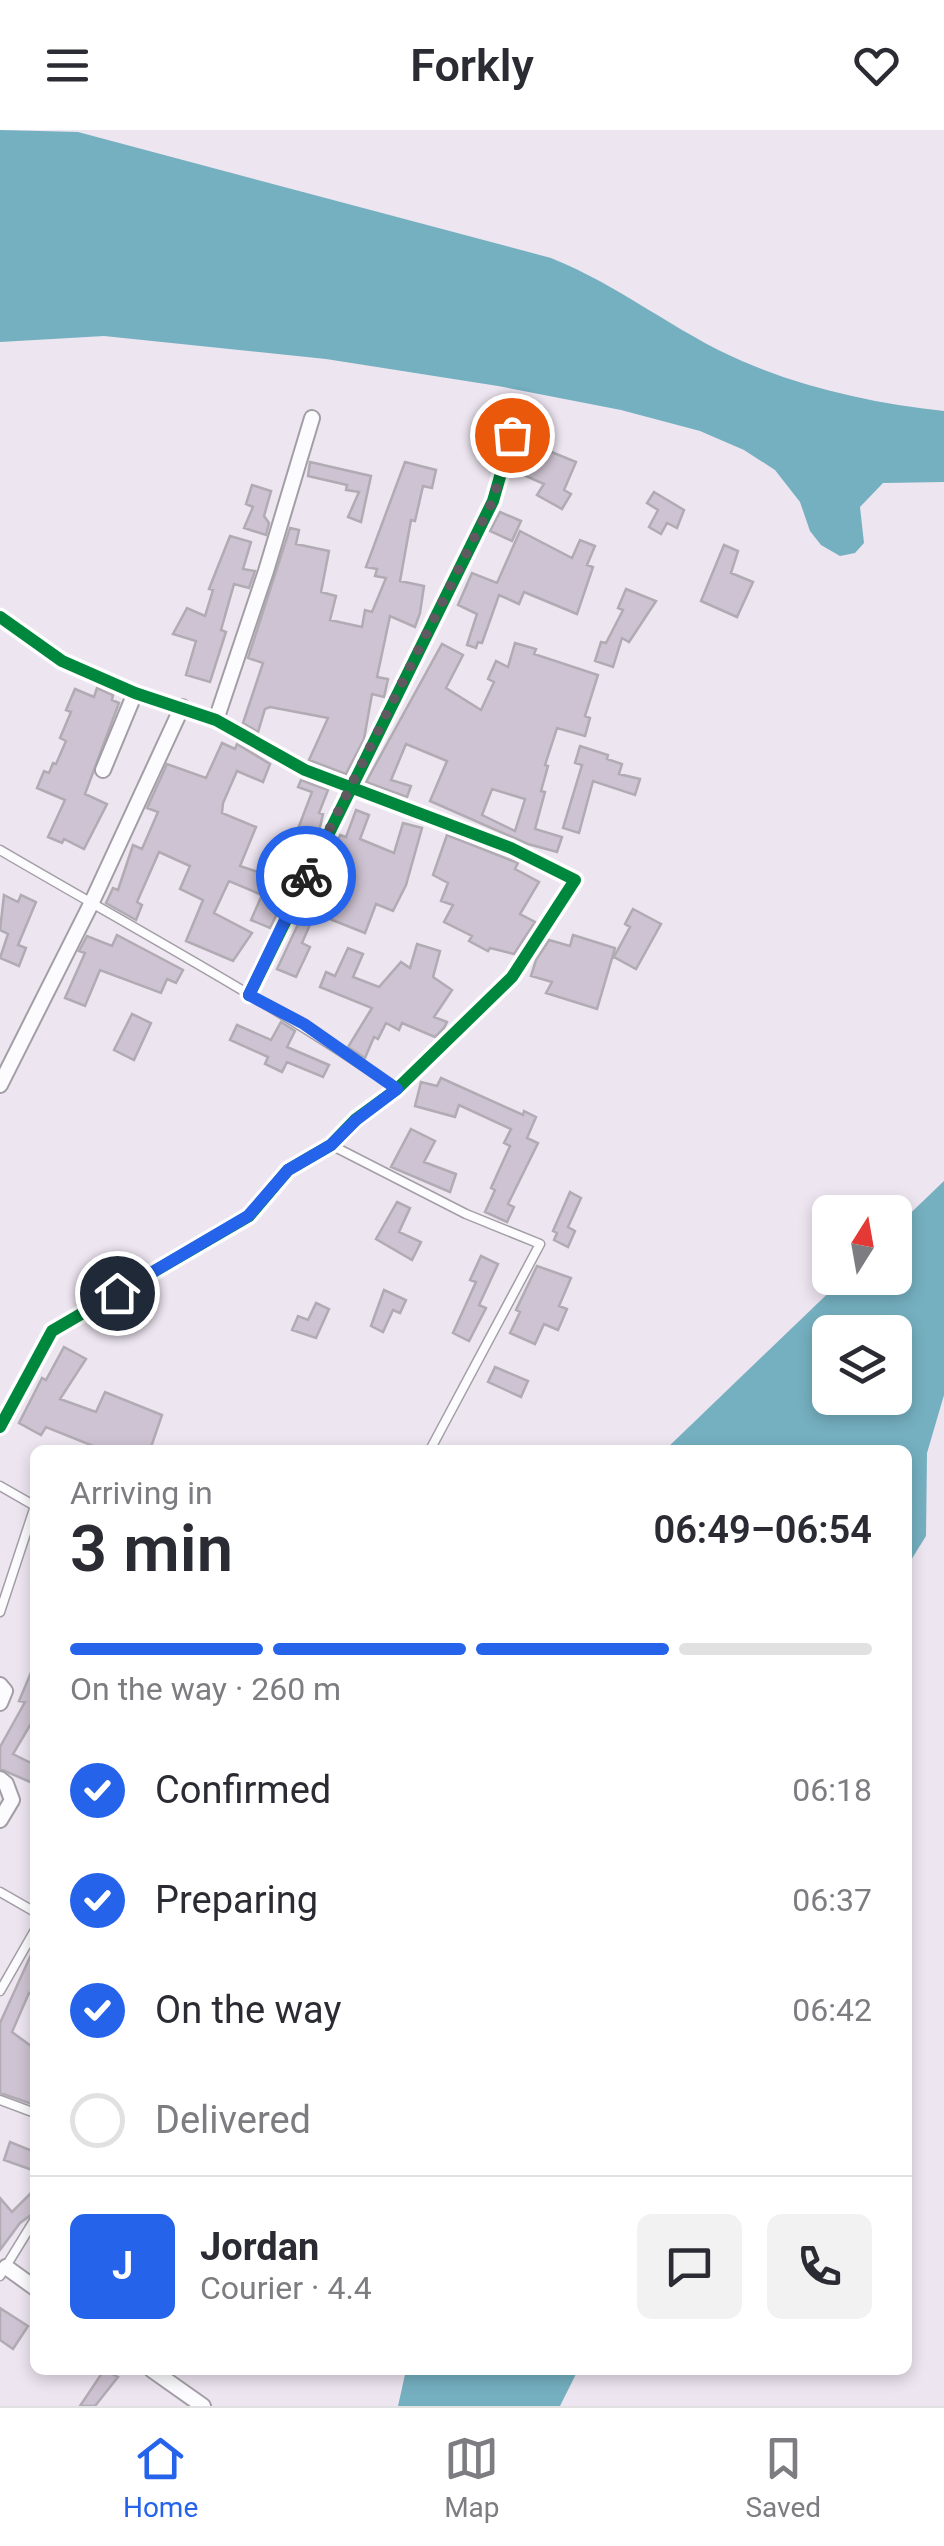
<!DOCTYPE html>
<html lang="en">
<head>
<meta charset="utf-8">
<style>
  body { margin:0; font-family:Roboto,sans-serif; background:#f2f2f3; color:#2b2b33; height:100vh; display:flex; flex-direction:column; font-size:38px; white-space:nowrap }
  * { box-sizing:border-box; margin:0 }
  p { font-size:32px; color:#7c7c81 }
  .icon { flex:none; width:55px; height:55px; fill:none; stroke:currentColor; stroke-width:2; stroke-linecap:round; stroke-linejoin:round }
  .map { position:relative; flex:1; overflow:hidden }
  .drawer { position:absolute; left:30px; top:1315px; width:882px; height:930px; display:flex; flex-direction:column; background:#fff; border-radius:15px; box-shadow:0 5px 15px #0003 }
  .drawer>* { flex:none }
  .needle { width:65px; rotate:11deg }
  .fabs { position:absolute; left:812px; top:1065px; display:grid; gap:20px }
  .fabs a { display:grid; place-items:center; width:100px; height:100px; border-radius:15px; background:#fff; box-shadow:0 5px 15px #0003; font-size:50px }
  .pin { position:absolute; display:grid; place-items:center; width:85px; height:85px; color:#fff; margin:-42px; border:5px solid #fff; border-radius:50%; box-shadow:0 2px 10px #0007 }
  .courier { position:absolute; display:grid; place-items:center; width:100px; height:100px; margin:-50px; border:8px solid #2563eb; border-radius:50%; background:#fff; color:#222; box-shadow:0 2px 12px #0007 }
  .summary em { font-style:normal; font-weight:600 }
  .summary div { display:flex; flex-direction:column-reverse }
  .summary { display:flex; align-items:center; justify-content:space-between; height:170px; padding:0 40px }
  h1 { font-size:65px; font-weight:600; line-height:75px }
  .bar { display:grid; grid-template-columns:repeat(4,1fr); gap:15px 10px; align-content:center; height:120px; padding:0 40px }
  .bar i { height:12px; border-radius:8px; background:#e1e1e2 }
  .bar .current { background:#2563eb }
  .bar p { grid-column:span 4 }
  .line { display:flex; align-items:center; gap:25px; padding:0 40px; border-top:2px solid #e1e1e2 }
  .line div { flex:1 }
  .round { display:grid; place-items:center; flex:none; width:105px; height:105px; border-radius:15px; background:#f2f2f3 }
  ol { padding:0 40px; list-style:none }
  li { display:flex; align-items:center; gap:30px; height:110px }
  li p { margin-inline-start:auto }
  li .icon { padding:10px; border-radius:50%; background:#2563eb; color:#fff; stroke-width:4 }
  li:last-child { color:#7c7c81 }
  li i { width:55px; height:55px; border:5px solid #e1e1e2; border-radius:50% }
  header { display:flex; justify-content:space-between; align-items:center; height:130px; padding:0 40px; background:#fff; font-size:45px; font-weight:600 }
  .tabs { display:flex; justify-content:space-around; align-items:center; height:140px; border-top:2px solid #e1e1e2; background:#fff; font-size:28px; color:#7c7c81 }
  .tabs a { display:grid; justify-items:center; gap:5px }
  .tabs .current { color:#2563eb }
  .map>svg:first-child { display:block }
  .water { fill:#75b0c0; fill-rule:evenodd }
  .building { fill:#cec3d2; stroke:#b1abb3; stroke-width:2.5; fill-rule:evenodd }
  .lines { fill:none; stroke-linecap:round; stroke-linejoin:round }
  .service-casing { stroke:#a39ea6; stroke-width:11 }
  .minor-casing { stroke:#a39ea6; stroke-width:18 }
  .service { stroke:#fcfbfd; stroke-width:8 }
  .minor { stroke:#fcfbfd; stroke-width:14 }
  .cycleway-casing { stroke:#fff; stroke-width:19 }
  .cycleway { stroke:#00873e; stroke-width:12 }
  .done { stroke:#5f5960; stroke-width:10; stroke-dasharray:0 18 }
  .route { stroke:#2563eb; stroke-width:12 }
</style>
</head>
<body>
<header><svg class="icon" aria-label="menu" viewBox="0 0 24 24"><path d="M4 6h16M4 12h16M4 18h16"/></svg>Forkly<svg class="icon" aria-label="heart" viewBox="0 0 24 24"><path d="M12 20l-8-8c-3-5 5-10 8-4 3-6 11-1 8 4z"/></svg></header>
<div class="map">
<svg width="944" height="2276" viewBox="0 0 944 2276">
  <rect width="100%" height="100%" fill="#ede5f0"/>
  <path class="water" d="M 0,0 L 78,2 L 551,128 C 621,156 675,202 742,231 C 804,258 877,274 944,281 L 944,352 L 883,353 L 860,377 L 864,413 L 855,423 L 840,426 L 821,415 L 810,401 L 800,372 L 775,340 L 744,320 L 700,301 L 621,280 L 498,256 L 326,229 L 104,206 L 0,212 Z
    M 944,1051 L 944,1265 L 927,1323 L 926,1406 L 908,1435 L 908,1320 L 665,1320 L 844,1148 L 895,1148 L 895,1098 ZM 895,1202 L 895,1268 L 830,1268 L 830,1202 Z
    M 406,2240 L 578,2240 L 560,2276 L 398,2276 Z"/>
  <path class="building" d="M 522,310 L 576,332 L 564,360 L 571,364 L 562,379 L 537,365 L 544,354 L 526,346 L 532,332 L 517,326 Z
    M 310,332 L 371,346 L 361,392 L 348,387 L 359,362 L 346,360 L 347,355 L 308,346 Z
    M 405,332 L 436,340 L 432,358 L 423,356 L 415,391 L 411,390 L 400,451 L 424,456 L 420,483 L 415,497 L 390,486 L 377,547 L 388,549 L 384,567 L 372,564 L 364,609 L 346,644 L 309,630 L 328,588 L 270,577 L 265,579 L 258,602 L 243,593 L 263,533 L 248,528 L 290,398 L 299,400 L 296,414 L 329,421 L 321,462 L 336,466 L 330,490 L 362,497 L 365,480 L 372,482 L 386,448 L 375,446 L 377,439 L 366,437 Z
    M 252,355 L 271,361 L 264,386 L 269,393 L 266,405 L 244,398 L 253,377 L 246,374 Z
    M 654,362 L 684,380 L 677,398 L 667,393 L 661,404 L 649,397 L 658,380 L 647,373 Z
    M 500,382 L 521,391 L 512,411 L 490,401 Z
    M 520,401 L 572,428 L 580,410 L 595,416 L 587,435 L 593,437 L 577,484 L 524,462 L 519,474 L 499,465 L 482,513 L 478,512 L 476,518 L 467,515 L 477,484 L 458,475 L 472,443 L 497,453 Z
    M 230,406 L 251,412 L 243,439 L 255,441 L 249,458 L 234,454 L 221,500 L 226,502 L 210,552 L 186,545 L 196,511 L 173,504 L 187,478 L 205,486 L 213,460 L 209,459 Z
    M 724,415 L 738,421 L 731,443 L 753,452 L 737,487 L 701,471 Z
    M 626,459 L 656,471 L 629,512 L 622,508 L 613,537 L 595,531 L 601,512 L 606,513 L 623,480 L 618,478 Z
    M 515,513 L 536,519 L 534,524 L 598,545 L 585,586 L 590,588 L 585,606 L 557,598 L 545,635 L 548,636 L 541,661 L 545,662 L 535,699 L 562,707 L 557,722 L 528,714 L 430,671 L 447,631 L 406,614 L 391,650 L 411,656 L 407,667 L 366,652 L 442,514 L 463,525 L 446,558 L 481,580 L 494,552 L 488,549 L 496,531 L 508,537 ZM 492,659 L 525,669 L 515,701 L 482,685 Z
    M 97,558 L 113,565 L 112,570 L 119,573 L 85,664 L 107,674 L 84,719 L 64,709 L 62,713 L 48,707 L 65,670 L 37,658 L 44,641 L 49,643 L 53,633 L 56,634 L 66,611 L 60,608 L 71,582 L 66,580 L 75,559 L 94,567 Z
    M 222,613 L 235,619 L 237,614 L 270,634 L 263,652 L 237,641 L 223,673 L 222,683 L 256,697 L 240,736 L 279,749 L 312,662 L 298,657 L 301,650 L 328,660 L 319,683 L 323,684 L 320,697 L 270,798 L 251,790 L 262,765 L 229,751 L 214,783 L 252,803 L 233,831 L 186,811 L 203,770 L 180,759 L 190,736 L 159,722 L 137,772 L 142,775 L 136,790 L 106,773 L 113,758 L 118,760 L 133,715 L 142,719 L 158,682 L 147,678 L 167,634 L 206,648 Z
    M 580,616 L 608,625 L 607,629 L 622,634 L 619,644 L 640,649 L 635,665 L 593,651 L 579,703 L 563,698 L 582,635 L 575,633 Z
    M 356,680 L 369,685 L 360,709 L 394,723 L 403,693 L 422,698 L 406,755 L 393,781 L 376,774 L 365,803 L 315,783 L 302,813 L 310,817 L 296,847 L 277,839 L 340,705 L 346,707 Z
    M 447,705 L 518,733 L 515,739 L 539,752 L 520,784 L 535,792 L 514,824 L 490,818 L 488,821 L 469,811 L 472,806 L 444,792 L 453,775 L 441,771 L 448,753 L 433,745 Z
    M 4,765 L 18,772 L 21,765 L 36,772 L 18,815 L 26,818 L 19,836 L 0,828 L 8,804 L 0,800 Z
    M 633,779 L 661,794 L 636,839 L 614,827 L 630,797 L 625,794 Z
    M 117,805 L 183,840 L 176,853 L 167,849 L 161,863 L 100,840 L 85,876 L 65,868 L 85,823 L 79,821 L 87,806 L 112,816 Z
    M 573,805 L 615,818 L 597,879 L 546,863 L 552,852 L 531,846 L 536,830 L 549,810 L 570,816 Z
    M 417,814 L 440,821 L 433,847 L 452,860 L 434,887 L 447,892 L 444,898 L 435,907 L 402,893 L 399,900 L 386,893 L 378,909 L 374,907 L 365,928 L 348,917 L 372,878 L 320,857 L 326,842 L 335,846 L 348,818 L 363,824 L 353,847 L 379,857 L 401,832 L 410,838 Z
    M 132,884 L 151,893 L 134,930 L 114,920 Z
    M 281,892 L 295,901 L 287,917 L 329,935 L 323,947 L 287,932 L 282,942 L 265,934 L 268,927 L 230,910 L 237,895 L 271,910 Z
    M 441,948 L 523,985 L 524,981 L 536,987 L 527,1008 L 538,1013 L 508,1074 L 514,1077 L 507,1092 L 485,1082 L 495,1060 L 491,1058 L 510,1016 L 504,1013 L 511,999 L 459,975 L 455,987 L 415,976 L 421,952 L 437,956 Z
    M 411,999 L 435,1011 L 424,1032 L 456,1044 L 450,1062 L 391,1037 Z
    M 570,1062 L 581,1068 L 568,1097 L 575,1101 L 568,1117 L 554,1110 L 557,1103 L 553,1101 Z
    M 397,1072 L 410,1078 L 399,1102 L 421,1112 L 412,1130 L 376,1109 Z
    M 481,1126 L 498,1134 L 479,1175 L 486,1178 L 469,1211 L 453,1203 L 476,1152 L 470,1150 Z
    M 537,1136 L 571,1148 L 559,1176 L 567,1179 L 558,1200 L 544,1194 L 535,1214 L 510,1203 L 520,1182 L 516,1180 Z
    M 384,1160 L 406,1170 L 400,1183 L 393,1180 L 383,1202 L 371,1196 Z
    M 316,1173 L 329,1179 L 316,1208 L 292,1200 L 298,1186 L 308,1190 Z
    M 64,1217 L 86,1229 L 60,1269 L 96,1282 L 105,1262 L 162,1285 L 150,1320 L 103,1320 L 46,1297 L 41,1305 L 19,1293 L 42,1248 L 46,1250 Z
    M 495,1237 L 528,1251 L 521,1267 L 488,1252 Z
    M 35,1533 L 35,1587 L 13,1624 L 35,1635 L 35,1654 L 0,1639 L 0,1617 L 25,1572 L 19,1571 Z
    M 35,1816 L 35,1866 L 29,1863 L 12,1902 L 35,1919 L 35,1975 L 0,1963 L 0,1893 Z
    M 10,2012 L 35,2022 L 35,2041 L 4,2030 Z
    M 35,2059 L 35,2082 L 20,2093 L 0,2120 L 0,2068 L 12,2082 Z
    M 0,2178 L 28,2196 L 13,2219 L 0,2210 Z
    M 104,2240 L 118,2247 L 95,2276 L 80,2276 Z"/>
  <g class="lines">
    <defs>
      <path id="service" d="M 0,720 C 133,798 270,871 397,959
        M 331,1015 L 466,1084 L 540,1114 L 430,1320
        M 0,1356 L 35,1376 L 0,1482
        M 0,1762 L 35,1782
        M 0,1861 L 35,1800
        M 0,1970 L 35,1983
        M 0,2146 L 35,2089"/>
      <path id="minor" d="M 0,487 L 62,531 L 135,563 L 216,590 L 305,640 L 511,718 L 575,750 L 512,847 L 397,959 L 356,989 L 331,1015 L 288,1040 L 249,1086 L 52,1201 L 0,1297
        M 216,590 L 266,441 L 312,288
        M 103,640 L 135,563
        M 249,865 L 493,371 L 512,305
        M 0,955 L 91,774 L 182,577
        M 0,1555 L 5,1561 L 0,1573
        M 0,1649 L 6,1654 L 12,1670 L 0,1690
        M 6,2137 L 35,2158
        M 152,2240 L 203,2276"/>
    </defs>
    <use href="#service" class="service-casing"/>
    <use href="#minor" class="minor-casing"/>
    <use href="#service" class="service"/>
    <use href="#minor" class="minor"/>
    <defs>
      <path id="cycleway" d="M 0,487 L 62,531 L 135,563 L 216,590 L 305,640 L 511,718 L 575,750 L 512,847 L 397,959 L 356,989 L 331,1015 L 288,1040 L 249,1086 L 52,1201 L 0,1297
        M 249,865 L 493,371 L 512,305"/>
    </defs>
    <use href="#cycleway" class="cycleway-casing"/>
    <use href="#cycleway" class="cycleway"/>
  </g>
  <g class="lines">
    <path class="done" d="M 306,746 L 493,370 L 512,305"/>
    <path class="route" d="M 117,1163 L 248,1086 L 288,1040 L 331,1015 L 356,990 L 397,959 L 304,894 L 249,865 L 306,746"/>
  </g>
</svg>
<div class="fabs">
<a><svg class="needle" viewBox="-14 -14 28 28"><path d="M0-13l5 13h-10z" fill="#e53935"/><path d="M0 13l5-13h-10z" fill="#7c7c81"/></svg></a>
<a><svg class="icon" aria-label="layers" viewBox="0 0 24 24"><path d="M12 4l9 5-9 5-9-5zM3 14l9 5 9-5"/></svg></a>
</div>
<div class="pin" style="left:512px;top:305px;background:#ea580c"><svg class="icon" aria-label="bag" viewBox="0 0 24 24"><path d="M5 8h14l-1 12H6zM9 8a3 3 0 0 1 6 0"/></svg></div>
<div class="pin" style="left:117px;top:1163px;background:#1f2937"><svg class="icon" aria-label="home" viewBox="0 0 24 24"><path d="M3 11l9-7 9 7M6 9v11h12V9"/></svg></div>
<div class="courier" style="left:306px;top:746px"><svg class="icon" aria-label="bike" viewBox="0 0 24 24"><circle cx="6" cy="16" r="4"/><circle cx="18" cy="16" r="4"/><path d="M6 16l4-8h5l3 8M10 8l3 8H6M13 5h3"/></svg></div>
<section class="drawer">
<div class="summary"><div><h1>3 min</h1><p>Arriving in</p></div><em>06:49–06:54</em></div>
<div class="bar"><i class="current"></i><i class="current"></i><i class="current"></i><i></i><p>On the way · 260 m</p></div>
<ol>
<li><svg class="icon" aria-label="check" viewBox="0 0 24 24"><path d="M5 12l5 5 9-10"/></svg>Confirmed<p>06:18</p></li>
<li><svg class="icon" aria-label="check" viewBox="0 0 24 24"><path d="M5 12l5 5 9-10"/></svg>Preparing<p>06:37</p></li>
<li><svg class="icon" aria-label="check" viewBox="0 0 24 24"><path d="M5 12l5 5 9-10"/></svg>On the way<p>06:42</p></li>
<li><i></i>Delivered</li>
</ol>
<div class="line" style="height:180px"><b class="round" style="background:#2563eb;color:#fff">J</b><div><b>Jordan</b><p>Courier · 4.4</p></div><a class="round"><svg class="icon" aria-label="chat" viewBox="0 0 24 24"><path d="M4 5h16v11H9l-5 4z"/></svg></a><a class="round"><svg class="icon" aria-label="phone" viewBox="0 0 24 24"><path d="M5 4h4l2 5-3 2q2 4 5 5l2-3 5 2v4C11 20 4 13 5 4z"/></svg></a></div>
</section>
</div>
<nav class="tabs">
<a class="current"><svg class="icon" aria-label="home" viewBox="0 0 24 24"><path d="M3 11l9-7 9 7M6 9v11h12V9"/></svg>Home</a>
<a><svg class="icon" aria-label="map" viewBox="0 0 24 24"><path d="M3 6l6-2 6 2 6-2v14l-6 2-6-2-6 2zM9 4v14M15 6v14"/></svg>Map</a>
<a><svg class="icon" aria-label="saved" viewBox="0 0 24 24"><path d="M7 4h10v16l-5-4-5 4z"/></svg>Saved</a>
</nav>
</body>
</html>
